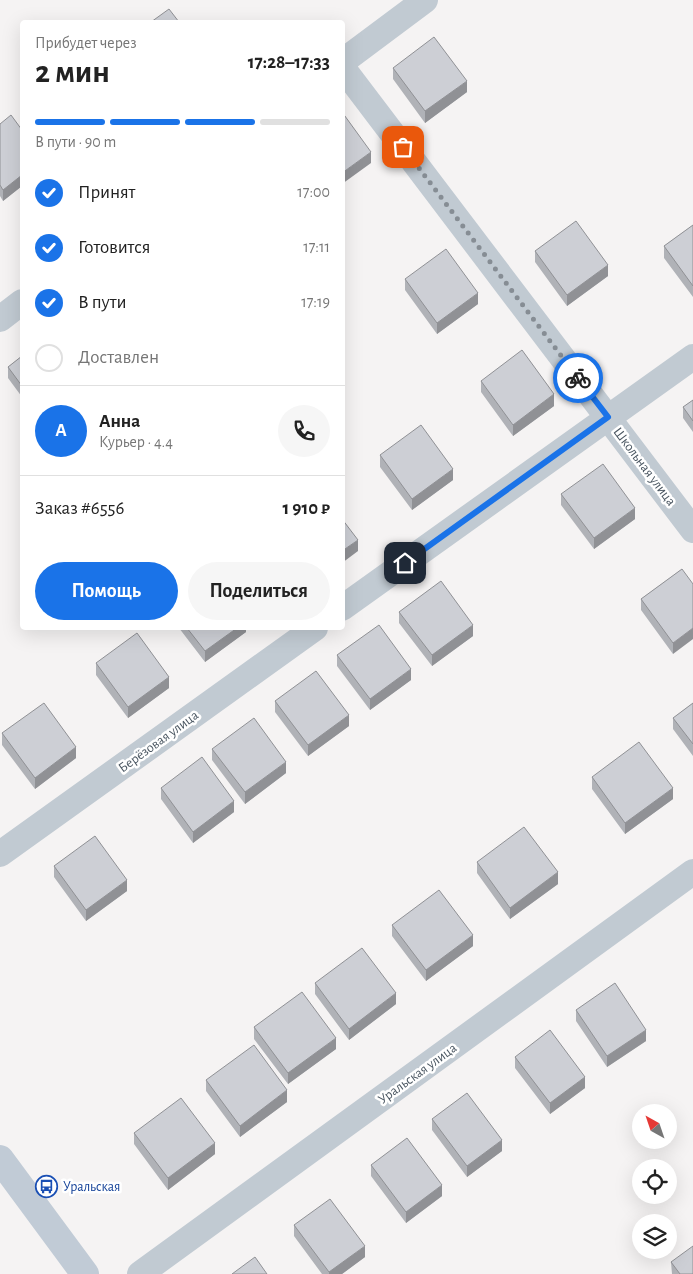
<!DOCTYPE html>
<html lang="ru">
<head>
<meta charset="utf-8">
<style>
  body { margin:0; font-family:"Alegreya Sans",sans-serif; background:#f6f6f6; color:#222; height:100vh; display:flex; flex-direction:column; font-size:19px; white-space:nowrap }
  * { box-sizing:border-box; margin:0 }
  p { font-size:16px; color:#767676 }
  .icon { flex:none; width:28px; height:28px; fill:none; stroke:currentColor; stroke-width:2; stroke-linecap:round; stroke-linejoin:round }
  .map { position:relative; flex:1; overflow:hidden }
  .drawer { position:absolute; left:20px; top:20px; width:325px; height:610px; display:flex; flex-direction:column; background:#fff; border-radius:5px; box-shadow:0 5px 20px #0002 }
  .drawer>* { flex:none }
  .needle { width:32px; rotate:320deg }
  .buttons { position:absolute; left:632px; top:1104px; display:grid; gap:10px }
  .buttons a { display:grid; place-items:center; width:45px; height:45px; border-radius:50%; background:#fff; box-shadow:0 5px 20px #0002; font-size:25px }
  .pin { position:absolute; display:grid; place-items:center; width:42px; height:42px; color:#fff; margin:-21px; border-radius:10px; box-shadow:0 2px 8px #0006 }
  .courier { position:absolute; display:grid; place-items:center; width:50px; height:50px; margin:-25px; border:4px solid #1a73e8; border-radius:50%; background:#fff; color:#222; box-shadow:0 1px 6px #0007 }
  .head em { font-style:normal; font-weight:600 }
  .head div { display:flex; flex-direction:column-reverse }
  .head { display:flex; align-items:center; justify-content:space-between; height:85px; padding:0 15px }
  h1 { font-size:32px; font-weight:600; line-height:38px }
  .bar { display:grid; grid-template-columns:repeat(4,1fr); gap:8px 5px; align-content:center; height:60px; padding:0 15px }
  .bar i { height:6px; border-radius:4px; background:#e0e0e0 }
  .bar .selected { background:#1a73e8 }
  .bar p { grid-column:span 4 }
  .line { display:flex; align-items:center; gap:12px; padding:0 15px; border-top:1px solid #e0e0e0 }
  .line div { flex:1 }
  .round { display:grid; place-items:center; flex:none; width:52px; height:52px; border-radius:26px; background:#f6f6f6 }
  ol { padding:0 15px; list-style:none }
  li { display:flex; align-items:center; gap:15px; height:55px }
  li p { margin-inline-start:auto }
  li .icon { padding:5px; border-radius:50%; background:#1a73e8; color:#fff; stroke-width:4 }
  li:last-child { color:#767676 }
  li i { width:28px; height:28px; border:2px solid #e0e0e0; border-radius:50% }
  .action { display:flex; gap:10px; margin-top:auto; padding:10px 15px }
  .action a { flex:1; height:58px; border-radius:30px; background:#1a73e8; color:#fff; font-size:20px; font-weight:600; line-height:58px; text-align:center }
  .action a+a { background:#f6f6f6; color:#222 }
  .map>svg:first-child { display:block }
  .lines { fill:none; stroke-linecap:round; stroke-linejoin:round }
  .street { stroke:#c1cad2; stroke-width:26 }
  .secondary { stroke:#c1cbd6; stroke-width:28 }
  .wall { fill:#b0b2b7 }
  .shaded-wall { fill:#909195 }
  .building { fill:#cdcfd5; stroke:#909195 }
  .done { stroke:#868d94; stroke-width:5; stroke-dasharray:0 9 }
  .route { stroke:#1a73e8; stroke-width:6 }
  .labels { text-anchor:middle; stroke-width:5; stroke-linejoin:round; paint-order:stroke }
  .street-label { font-size:14px; fill:#4a5661; stroke:#fff }
  .transit-label { font-size:14px; fill:#164399; stroke:#fff; text-anchor:start }
</style>
</head>
<body>
<div class="map">
<svg width="693" height="1274" viewBox="0 0 693 1274">
  <rect width="100%" height="100%" fill="#f5f3f3"/>
  <g class="lines">
    <path class="street" d="M 342,62 L 425,0
      M 342,67 L 693,530
      M 0,319 L 22,302
      M 342,608 L 693,357
      M 0,854 L 315,628
      M 140,1274 L 693,872"/>
    <path class="secondary" d="M 0,1159 L 85,1274"/>
  </g>
  <path class="wall" d="M 393,68 L 467,92 L 425,123 L 393,79 Z
    M 0,124 L 22,130 L 22,186 L 3,201 L 0,196 Z
    M 693,225 L 693,297 L 664,258 L 664,246 Z
    M 535,251 L 608,276 L 567,306 L 535,262 Z
    M 405,279 L 478,304 L 437,334 L 405,290 Z
    M 22,356 L 22,397 L 8,378 L 8,367 Z
    M 481,381 L 554,406 L 513,436 L 481,392 Z
    M 693,400 L 693,432 L 683,418 L 683,407 Z
    M 380,455 L 453,480 L 412,510 L 380,467 Z
    M 561,494 L 635,519 L 594,549 L 561,505 Z
    M 682,569 L 673,654 L 641,610 L 641,599 Z
    M 399,612 L 473,636 L 432,666 L 399,623 Z
    M 179,628 L 246,628 L 246,632 L 205,662 Z
    M 337,655 L 411,680 L 370,710 L 337,666 Z
    M 96,663 L 169,688 L 128,718 L 96,675 Z
    M 275,701 L 349,726 L 308,756 L 275,712 Z
    M 693,703 L 693,756 L 673,729 L 673,718 Z
    M 2,733 L 76,758 L 35,789 L 2,745 Z
    M 212,749 L 286,773 L 245,804 L 212,760 Z
    M 592,777 L 673,799 L 625,834 L 592,789 Z
    M 161,788 L 234,812 L 193,843 L 161,799 Z
    M 477,862 L 558,884 L 510,919 L 477,873 Z
    M 54,866 L 127,891 L 86,921 L 54,877 Z
    M 392,925 L 473,946 L 426,981 L 392,936 Z
    M 315,983 L 396,1004 L 349,1040 L 315,994 Z
    M 576,1010 L 646,1041 L 607,1067 L 576,1021 Z
    M 254,1027 L 336,1049 L 288,1084 L 254,1039 Z
    M 515,1057 L 585,1088 L 550,1114 L 515,1068 Z
    M 206,1080 L 287,1102 L 240,1137 L 206,1091 Z
    M 432,1119 L 502,1151 L 467,1177 L 432,1130 Z
    M 134,1133 L 215,1154 L 168,1190 L 134,1144 Z
    M 371,1165 L 442,1196 L 406,1223 L 371,1176 Z
    M 294,1225 L 365,1257 L 342,1274 L 322,1274 L 294,1236 Z
    M 671,1262 L 693,1274 L 672,1274 Z"/>
  <path class="shaded-wall" d="M 467,81 L 467,92 L 425,123 L 425,111 Z
    M 371,152 L 371,163 L 342,184 L 342,173 Z
    M 22,175 L 22,186 L 3,201 L 3,190 Z
    M 608,265 L 608,276 L 567,306 L 567,295 Z
    M 478,293 L 478,304 L 437,334 L 437,323 Z
    M 554,394 L 554,406 L 513,436 L 513,425 Z
    M 453,469 L 453,480 L 412,510 L 412,499 Z
    M 635,508 L 635,519 L 594,549 L 594,538 Z
    M 358,540 L 358,551 L 342,563 L 342,551 Z
    M 473,625 L 473,636 L 432,666 L 432,655 Z
    M 237,628 L 246,628 L 246,632 L 205,662 L 205,651 Z
    M 693,628 L 693,639 L 673,654 L 673,643 Z
    M 411,669 L 411,680 L 370,710 L 370,699 Z
    M 169,677 L 169,688 L 128,718 L 128,707 Z
    M 349,715 L 349,726 L 308,756 L 308,745 Z
    M 76,747 L 76,758 L 35,789 L 35,778 Z
    M 286,762 L 286,773 L 245,804 L 245,792 Z
    M 673,788 L 673,799 L 625,834 L 625,823 Z
    M 234,801 L 234,812 L 193,843 L 193,832 Z
    M 558,872 L 558,884 L 510,919 L 510,908 Z
    M 127,880 L 127,891 L 86,921 L 86,910 Z
    M 473,935 L 473,946 L 426,981 L 426,970 Z
    M 396,993 L 396,1004 L 349,1040 L 349,1029 Z
    M 646,1030 L 646,1041 L 607,1067 L 607,1056 Z
    M 336,1038 L 336,1049 L 288,1084 L 288,1073 Z
    M 585,1077 L 585,1088 L 550,1114 L 550,1103 Z
    M 287,1090 L 287,1102 L 240,1137 L 240,1126 Z
    M 502,1140 L 502,1151 L 467,1177 L 467,1166 Z
    M 215,1143 L 215,1154 L 168,1190 L 168,1178 Z
    M 442,1185 L 442,1196 L 406,1223 L 406,1212 Z
    M 365,1246 L 365,1257 L 342,1274 L 329,1274 L 329,1272 Z"/>
  <path class="building" d="M 169,9 L 179,22 L 151,22 Z
    M 434,37 L 467,81 L 425,111 L 393,68 Z
    M 342,112 L 371,152 L 342,173 Z
    M 11,115 L 22,130 L 22,175 L 3,190 L 0,185 L 0,124 Z
    M 576,221 L 608,265 L 567,295 L 535,251 Z
    M 693,225 L 693,286 L 664,246 Z
    M 446,249 L 478,293 L 437,323 L 405,279 Z
    M 522,350 L 554,394 L 513,425 L 481,381 Z
    M 22,356 L 22,386 L 8,367 Z
    M 693,400 L 693,421 L 683,407 Z
    M 421,425 L 453,469 L 412,499 L 380,455 Z
    M 603,464 L 635,508 L 594,538 L 561,494 Z
    M 342,519 L 358,540 L 342,551 Z
    M 682,569 L 693,584 L 693,628 L 673,643 L 641,599 Z
    M 441,581 L 473,625 L 432,655 L 399,612 Z
    M 379,625 L 411,669 L 370,699 L 337,655 Z
    M 187,628 L 237,628 L 205,651 Z
    M 137,633 L 169,677 L 128,707 L 96,663 Z
    M 316,671 L 349,715 L 308,745 L 275,701 Z
    M 44,703 L 76,747 L 35,778 L 2,733 Z
    M 693,703 L 693,744 L 673,718 Z
    M 254,718 L 286,762 L 245,792 L 212,749 Z
    M 639,742 L 673,788 L 625,823 L 592,777 Z
    M 202,757 L 234,801 L 193,832 L 161,788 Z
    M 524,827 L 558,872 L 510,908 L 477,862 Z
    M 95,836 L 127,880 L 86,910 L 54,866 Z
    M 439,890 L 473,935 L 426,970 L 392,925 Z
    M 362,948 L 396,993 L 349,1029 L 315,983 Z
    M 615,983 L 646,1030 L 607,1056 L 576,1010 Z
    M 302,992 L 336,1038 L 288,1073 L 254,1027 Z
    M 550,1030 L 585,1077 L 550,1103 L 515,1057 Z
    M 254,1045 L 287,1090 L 240,1126 L 206,1080 Z
    M 467,1093 L 502,1140 L 467,1166 L 432,1119 Z
    M 181,1098 L 215,1143 L 168,1178 L 134,1133 Z
    M 407,1138 L 442,1185 L 406,1212 L 371,1165 Z
    M 330,1199 L 365,1246 L 329,1272 L 294,1225 Z
    M 693,1246 L 693,1274 L 680,1274 L 671,1262 Z
    M 255,1257 L 267,1274 L 232,1274 Z"/>
  <g class="lines">
    <path class="done" d="M 403,147 L 578,378"/>
    <path class="route" d="M 405,563 L 608,417 L 578,378"/>
  </g>
  <defs>
    <symbol id="bus-ring" viewBox="-11 -11 22 22"><circle r="9.5" fill="#fff" stroke="#1a4fb4" stroke-width="1.5"/><path d="M-5-6H5V4H4V6H2V4H-2V6H-4V4H-5ZM-3.5-4V0h7V-4ZM-3.5 1.2v1.5H-2V1.2ZM2 1.2v1.5H3.5V1.2Z" fill="#1a4fb4"/></symbol>
  </defs>
  <g fill-rule="evenodd">
    <use href="#bus-ring" x="34" y="1174" width="25" height="25"/>
  </g>
  <g class="labels">
    <g class="street-label">
      <text transform="translate(645 466) rotate(53)" y="5">Школьная улица</text>
      <text transform="translate(158 741) rotate(-36)" y="5">Берёзовая улица</text>
      <text transform="translate(417 1073) rotate(-36)" y="5">Уральская улица</text>
    </g>
    <g class="transit-label">
      <text x="63" y="1191">Уральская</text>
    </g>
  </g>
</svg>
<div class="buttons">
<a><svg class="needle" viewBox="-14 -14 28 28"><path d="M0-13l5 13h-10z" fill="#e53935"/><path d="M0 13l5-13h-10z" fill="#767676"/></svg></a>
<a><svg class="icon" aria-label="locate" viewBox="0 0 24 24"><circle cx="12" cy="12" r="6"/><path d="M12 2v4M12 18v4M2 12h4M18 12h4"/></svg></a>
<a><svg class="icon" aria-label="layers" viewBox="0 0 24 24"><path d="M12 4l9 5-9 5-9-5zM3 14l9 5 9-5"/></svg></a>
</div>
<div class="pin" style="left:403px;top:147px;background:#ea580c"><svg class="icon" aria-label="bag" viewBox="0 0 24 24"><path d="M5 8h14l-1 12H6zM9 8a3 3 0 0 1 6 0"/></svg></div>
<div class="pin" style="left:405px;top:563px;background:#1f2937"><svg class="icon" aria-label="home" viewBox="0 0 24 24"><path d="M3 11l9-7 9 7M6 9v11h12V9"/></svg></div>
<div class="courier" style="left:578px;top:378px"><svg class="icon" aria-label="bike" viewBox="0 0 24 24"><circle cx="6" cy="16" r="4"/><circle cx="18" cy="16" r="4"/><path d="M6 16l4-8h5l3 8M10 8l3 8H6M13 5h3"/></svg></div>
<section class="drawer">
<div class="head"><div><h1>2 мин</h1><p>Прибудет через</p></div><em>17:28–17:33</em></div>
<div class="bar"><i class="selected"></i><i class="selected"></i><i class="selected"></i><i></i><p>В пути · 90 m</p></div>
<ol>
<li><svg class="icon" aria-label="check" viewBox="0 0 24 24"><path d="M5 12l5 5 9-10"/></svg>Принят<p>17:00</p></li>
<li><svg class="icon" aria-label="check" viewBox="0 0 24 24"><path d="M5 12l5 5 9-10"/></svg>Готовится<p>17:11</p></li>
<li><svg class="icon" aria-label="check" viewBox="0 0 24 24"><path d="M5 12l5 5 9-10"/></svg>В пути<p>17:19</p></li>
<li><i></i>Доставлен</li>
</ol>
<div class="line" style="height:90px"><b class="round" style="background:#1a73e8;color:#fff">А</b><div><b>Анна</b><p>Курьер · 4.4</p></div><a class="round"><svg class="icon" aria-label="phone" viewBox="0 0 24 24"><path d="M5 4h4l2 5-3 2q2 4 5 5l2-3 5 2v4C11 20 4 13 5 4z"/></svg></a></div>
<div class="line" style="height:65px"><div>Заказ #6556</div><b>1 910 ₽</b></div>
<div class="action"><a>Помощь</a><a>Поделиться</a></div>
</section>
</div>
</body>
</html>
